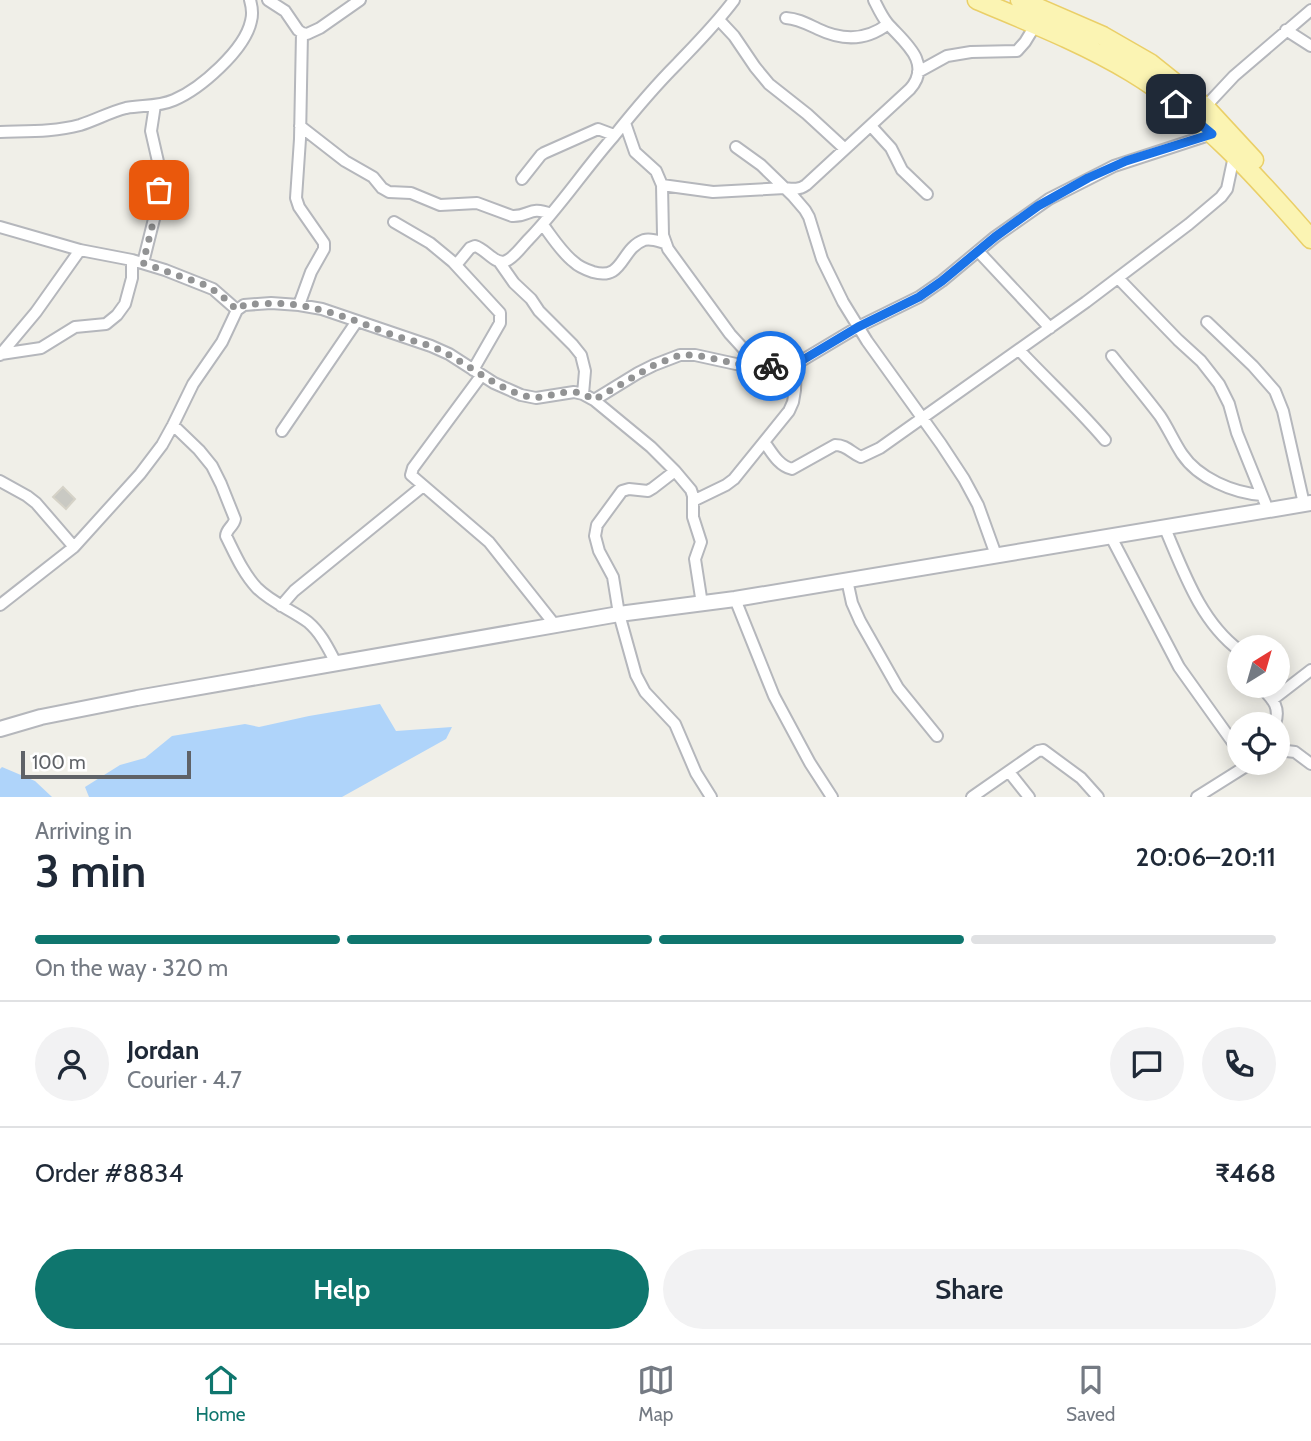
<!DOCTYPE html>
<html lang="en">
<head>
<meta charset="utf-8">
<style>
  body { margin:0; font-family:Cabin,sans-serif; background:#f2f2f3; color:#1f2937; height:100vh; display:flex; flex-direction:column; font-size:26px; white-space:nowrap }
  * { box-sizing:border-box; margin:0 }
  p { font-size:23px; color:#747a83 }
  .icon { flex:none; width:38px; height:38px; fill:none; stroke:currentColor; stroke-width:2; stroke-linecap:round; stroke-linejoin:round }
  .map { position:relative; height:797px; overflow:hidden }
  .side { display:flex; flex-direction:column; background:#fff; flex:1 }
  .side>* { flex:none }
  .needle { width:46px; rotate:37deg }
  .buttons { position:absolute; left:1227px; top:635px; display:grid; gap:14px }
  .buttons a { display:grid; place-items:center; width:63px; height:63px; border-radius:50%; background:#fff; box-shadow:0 4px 18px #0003; font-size:35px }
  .scale { position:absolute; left:21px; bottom:18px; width:170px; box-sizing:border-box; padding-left:7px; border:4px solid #5f6267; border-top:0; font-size:19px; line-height:24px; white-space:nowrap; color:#5f6267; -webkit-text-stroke:5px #fff; paint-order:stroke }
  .pin { position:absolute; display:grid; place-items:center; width:60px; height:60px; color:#fff; margin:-30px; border-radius:14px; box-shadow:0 4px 10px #0006 }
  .courier { position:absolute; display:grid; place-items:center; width:70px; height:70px; margin:-35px; border:5px solid #1a73e8; border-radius:50%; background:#fff; color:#222; box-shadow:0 2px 9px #0007 }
  .head em { font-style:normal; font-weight:600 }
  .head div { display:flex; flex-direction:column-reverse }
  .head { display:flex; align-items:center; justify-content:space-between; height:119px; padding:0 35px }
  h1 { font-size:46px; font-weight:600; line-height:52px }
  .bar { display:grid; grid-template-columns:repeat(4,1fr); gap:10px 7px; align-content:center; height:84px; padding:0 35px }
  .bar i { height:9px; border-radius:5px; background:#e0e1e3 }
  .bar .selected { background:#0f766e }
  .bar p { grid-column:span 4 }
  .line { display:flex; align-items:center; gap:18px; padding:0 35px; border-top:2px solid #e0e1e3 }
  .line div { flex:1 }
  .round { display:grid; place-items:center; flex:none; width:74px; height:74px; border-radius:37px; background:#f2f2f3 }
  .button { display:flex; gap:14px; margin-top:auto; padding:14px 35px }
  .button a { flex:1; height:80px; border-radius:42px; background:#0f766e; color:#fff; font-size:28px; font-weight:600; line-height:80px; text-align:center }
  .button a+a { background:#f2f2f3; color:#1f2937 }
  .menu { display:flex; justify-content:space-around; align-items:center; height:98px; border-top:2px solid #e0e1e3; background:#fff; font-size:19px; color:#747a83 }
  .menu a { display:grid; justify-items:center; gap:4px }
  .menu .selected { color:#0f766e }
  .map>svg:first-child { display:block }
  .water { fill:#afd4fa }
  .building { fill:#c9c9c3; stroke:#d5d2c7; stroke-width:2 }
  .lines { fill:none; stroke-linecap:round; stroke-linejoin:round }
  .minor-casing { stroke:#b5b7bc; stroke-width:14 }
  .tertiary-casing { stroke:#b5b7bc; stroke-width:18 }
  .primary-casing { stroke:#eacf68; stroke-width:21 }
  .minor { stroke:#fff; stroke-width:10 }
  .tertiary { stroke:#fff; stroke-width:14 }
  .primary { stroke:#fbf4b3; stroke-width:18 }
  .done { stroke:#929394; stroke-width:7; stroke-dasharray:0 12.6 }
  .route { stroke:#1a73e8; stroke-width:9 }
</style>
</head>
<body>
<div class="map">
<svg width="1311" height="797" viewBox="0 0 1311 797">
  <rect width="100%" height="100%" fill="#f0efe8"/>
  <path class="water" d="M 380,704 L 396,731 L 452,727 L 446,739 L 342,797 L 89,797 L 85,787 L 120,765 L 145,758 L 172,736 L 245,724 L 259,727 L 309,716 Z
    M 2,767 L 35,781 L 52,797 L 0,797 L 0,769 Z"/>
  <path class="building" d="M 63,487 L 75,499 L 66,509 L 53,497 Z"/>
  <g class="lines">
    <defs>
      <path id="minor" d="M 268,0 L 285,11 L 298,30 L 302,33 L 307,34 L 320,28 L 360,0
        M 786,18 C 799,19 807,24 818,29 C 843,41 866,41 888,24
        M 719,20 L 734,36 L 755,67 L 769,84 L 807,114 L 845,149
        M 1286,30 L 1311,46
        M 918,72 L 947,56 L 971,52 L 1017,51 L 1025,42 L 1036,24
        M 1205,107 L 1234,76 L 1311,10
        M 625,123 L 635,152 L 656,171 L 662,185 L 663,235 L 668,249 L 730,334 L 760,367
        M 300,126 L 345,161 L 373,177 L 382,188 L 389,192 L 411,193 L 440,205 L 477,203 L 512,216 C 530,217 529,205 551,214
        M 871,126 L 891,148 L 902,170 L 927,194
        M 0,132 C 27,131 54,132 80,125 C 96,120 110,112 126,108 C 142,105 158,107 174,100 C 200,89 245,50 251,21 C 253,14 252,7 250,0
        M 736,147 L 761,165 L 793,196 L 805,210 L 809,217 L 822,259 L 843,302 L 867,341 L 941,444 L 964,479 L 978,505 L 996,555
        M 522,179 L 541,155 L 544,153 L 598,129 L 614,135
        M 662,185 L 713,192 L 785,188 C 793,189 799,190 806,185 L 910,89 C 933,63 904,42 888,24 C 882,17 878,8 874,0
        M 394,222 L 430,243 L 453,262 L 500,313 L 500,323 L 473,370
        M 543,225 C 552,237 562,253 574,262 C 579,267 587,270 593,272 C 624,281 620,249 644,240 C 651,238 658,241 665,243
        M 0,227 L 80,250 L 132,260 L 165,270 L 213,289 L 237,310
        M 978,251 L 1050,328
        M 143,263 L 156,211 L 159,190 L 159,166 L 151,131 L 155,105
        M 500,263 L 514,283 L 531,299 L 539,311 L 573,345 L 581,355 L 585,371 L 583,394
        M 456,265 L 470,248 L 475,246 C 486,249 496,266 506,261 C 515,257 522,246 529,239 C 560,207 584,170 614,136 C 634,111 655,86 677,64 C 697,43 717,23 734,0
        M 1118,278 L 1178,340 L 1201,361 L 1219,384 L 1229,404 L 1237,433 L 1268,510
        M 299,305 L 311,272 L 324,249 L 324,243 L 299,207 L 296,198 L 300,139 L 302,33
        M 1207,322 L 1253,366 L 1275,391 L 1283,411 L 1304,504
        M 1019,350 C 1048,381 1078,408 1105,440
        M 1,354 L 41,348 L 75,327 L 106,324 L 117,315 L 125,304 L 132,278 L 132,260
        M 0,355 L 36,312 L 80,250
        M 1112,356 C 1128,376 1145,396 1160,416 C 1168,428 1174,442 1182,454 C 1198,478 1233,493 1262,495
        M 481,376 L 413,468 L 411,475 L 489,542 L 555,625
        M 594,400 L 638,373 L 654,365 L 680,355 L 695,355 L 736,364 L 760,367 L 796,364 L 858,327 L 919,297 L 942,281 L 995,237 L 1049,199 L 1114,166 L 1212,134
        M 173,425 L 199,450 L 212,466 L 221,484 L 235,519 C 234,526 226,529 226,536 C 235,554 243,573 257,588 C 272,603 292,610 308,622 C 321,633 328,648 336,663
        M 282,431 L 357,321
        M 765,443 C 772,453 779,466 792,469 L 835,445 C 847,445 851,453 861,457 L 880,448 L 1086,302 L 1189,224 L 1221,197 L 1227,189 L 1234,156
        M 675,471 L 653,488 L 648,491 L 629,489 L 622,491 L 597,525 L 595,536 L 599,551 L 613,577 L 619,614 L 636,675 L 645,692 L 675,724 L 696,773 L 711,797
        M 0,481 L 27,496 L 36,503 L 74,547
        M 693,501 L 726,485 L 734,479 L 789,411 L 793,402 L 795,390 L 796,364
        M 1164,526 C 1183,570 1200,621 1239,650
        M 1110,535 L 1179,667 L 1239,751
        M 847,580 L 852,603 L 860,621 L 898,688 L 937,736
        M 735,599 L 774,696 L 810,763 L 832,797
        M 0,605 L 74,547 L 140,474 L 162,445 L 173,425 L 193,384 L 222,342 L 237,310 L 244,305 L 271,303 L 299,305 L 322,309 L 431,346 L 449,354 L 494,383 L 521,395 L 536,398 L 574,392 L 583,394 L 594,400 L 651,447 L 675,471 L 691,490 L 693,496 L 693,517 L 701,542 L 695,559 L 702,604
        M 281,606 L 294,591 L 423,486
        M 1260,686 C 1272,699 1281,706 1275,724
        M 1272,700 L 1311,670
        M 1278,750 L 1295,752 L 1311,764
        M 1009,772 L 1029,797
        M 972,797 L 1038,751 L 1043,750 L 1081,778 L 1098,797
        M 1197,797 L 1251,763"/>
      <path id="tertiary" d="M 0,729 L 41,717 L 137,698 L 619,614 L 735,599 L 1311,503"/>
      <path id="primary" d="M 977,0 C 1029,22 1083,43 1131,72 C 1201,114 1258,178 1311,239
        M 1020,0 L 1103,36 L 1150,63 L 1205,107 L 1254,160"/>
    </defs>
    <use href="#minor" class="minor-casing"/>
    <use href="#tertiary" class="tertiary-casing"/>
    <use href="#primary" class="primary-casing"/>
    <use href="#minor" class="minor"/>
    <use href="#tertiary" class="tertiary"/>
    <use href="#primary" class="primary"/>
  </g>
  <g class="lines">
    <path class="done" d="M 159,190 L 156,211 L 143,263 L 205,285 L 220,294 L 237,310 C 244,303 252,304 262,304 C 310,300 352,320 396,336 C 412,341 428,344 442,351 C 469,365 492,385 522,395 C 541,402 556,391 574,392 C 582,393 588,396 594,400 L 654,365 L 680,355 L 695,355 L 749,366 L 771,366"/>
    <path class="route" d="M 771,366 L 796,364 L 858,327 L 919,297 L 942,281 L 995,237 L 1038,206 L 1088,178 L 1126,161 L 1212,134 L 1176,104"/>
  </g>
</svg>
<div class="buttons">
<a><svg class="needle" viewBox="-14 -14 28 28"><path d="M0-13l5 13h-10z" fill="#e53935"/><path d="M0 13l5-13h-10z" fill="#747a83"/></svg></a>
<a><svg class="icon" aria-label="locate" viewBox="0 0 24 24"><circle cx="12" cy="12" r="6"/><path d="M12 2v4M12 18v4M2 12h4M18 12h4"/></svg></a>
</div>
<div class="scale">100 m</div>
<div class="pin" style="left:159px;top:190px;background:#ea580c"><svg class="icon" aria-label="bag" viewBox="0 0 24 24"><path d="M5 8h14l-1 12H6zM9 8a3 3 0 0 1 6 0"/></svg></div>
<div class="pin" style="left:1176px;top:104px;background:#1f2937"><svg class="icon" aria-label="home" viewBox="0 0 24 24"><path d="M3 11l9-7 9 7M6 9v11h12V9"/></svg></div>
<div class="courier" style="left:771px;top:366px"><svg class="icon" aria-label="bike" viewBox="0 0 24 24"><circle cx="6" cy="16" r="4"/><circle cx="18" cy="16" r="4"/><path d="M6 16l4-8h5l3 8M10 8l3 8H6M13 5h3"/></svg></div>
</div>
<section class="side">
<div class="head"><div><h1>3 min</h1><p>Arriving in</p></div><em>20:06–20:11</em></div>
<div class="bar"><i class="selected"></i><i class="selected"></i><i class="selected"></i><i></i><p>On the way · 320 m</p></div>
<div class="line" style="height:126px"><a class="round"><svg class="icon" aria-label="person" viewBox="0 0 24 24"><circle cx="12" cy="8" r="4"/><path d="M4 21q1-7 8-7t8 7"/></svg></a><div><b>Jordan</b><p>Courier · 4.7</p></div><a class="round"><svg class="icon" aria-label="chat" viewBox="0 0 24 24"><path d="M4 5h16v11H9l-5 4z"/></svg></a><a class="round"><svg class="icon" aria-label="phone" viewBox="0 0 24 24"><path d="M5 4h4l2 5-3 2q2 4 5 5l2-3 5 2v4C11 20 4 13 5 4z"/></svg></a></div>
<div class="line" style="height:91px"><div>Order #8834</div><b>₹468</b></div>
<div class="button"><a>Help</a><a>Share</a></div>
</section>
<nav class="menu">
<a class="selected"><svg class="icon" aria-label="home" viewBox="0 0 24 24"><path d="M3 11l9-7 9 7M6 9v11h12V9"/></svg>Home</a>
<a><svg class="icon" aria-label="map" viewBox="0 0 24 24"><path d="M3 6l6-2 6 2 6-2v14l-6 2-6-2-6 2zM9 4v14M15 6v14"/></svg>Map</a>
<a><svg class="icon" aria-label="saved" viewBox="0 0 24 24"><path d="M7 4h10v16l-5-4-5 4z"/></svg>Saved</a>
</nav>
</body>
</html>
